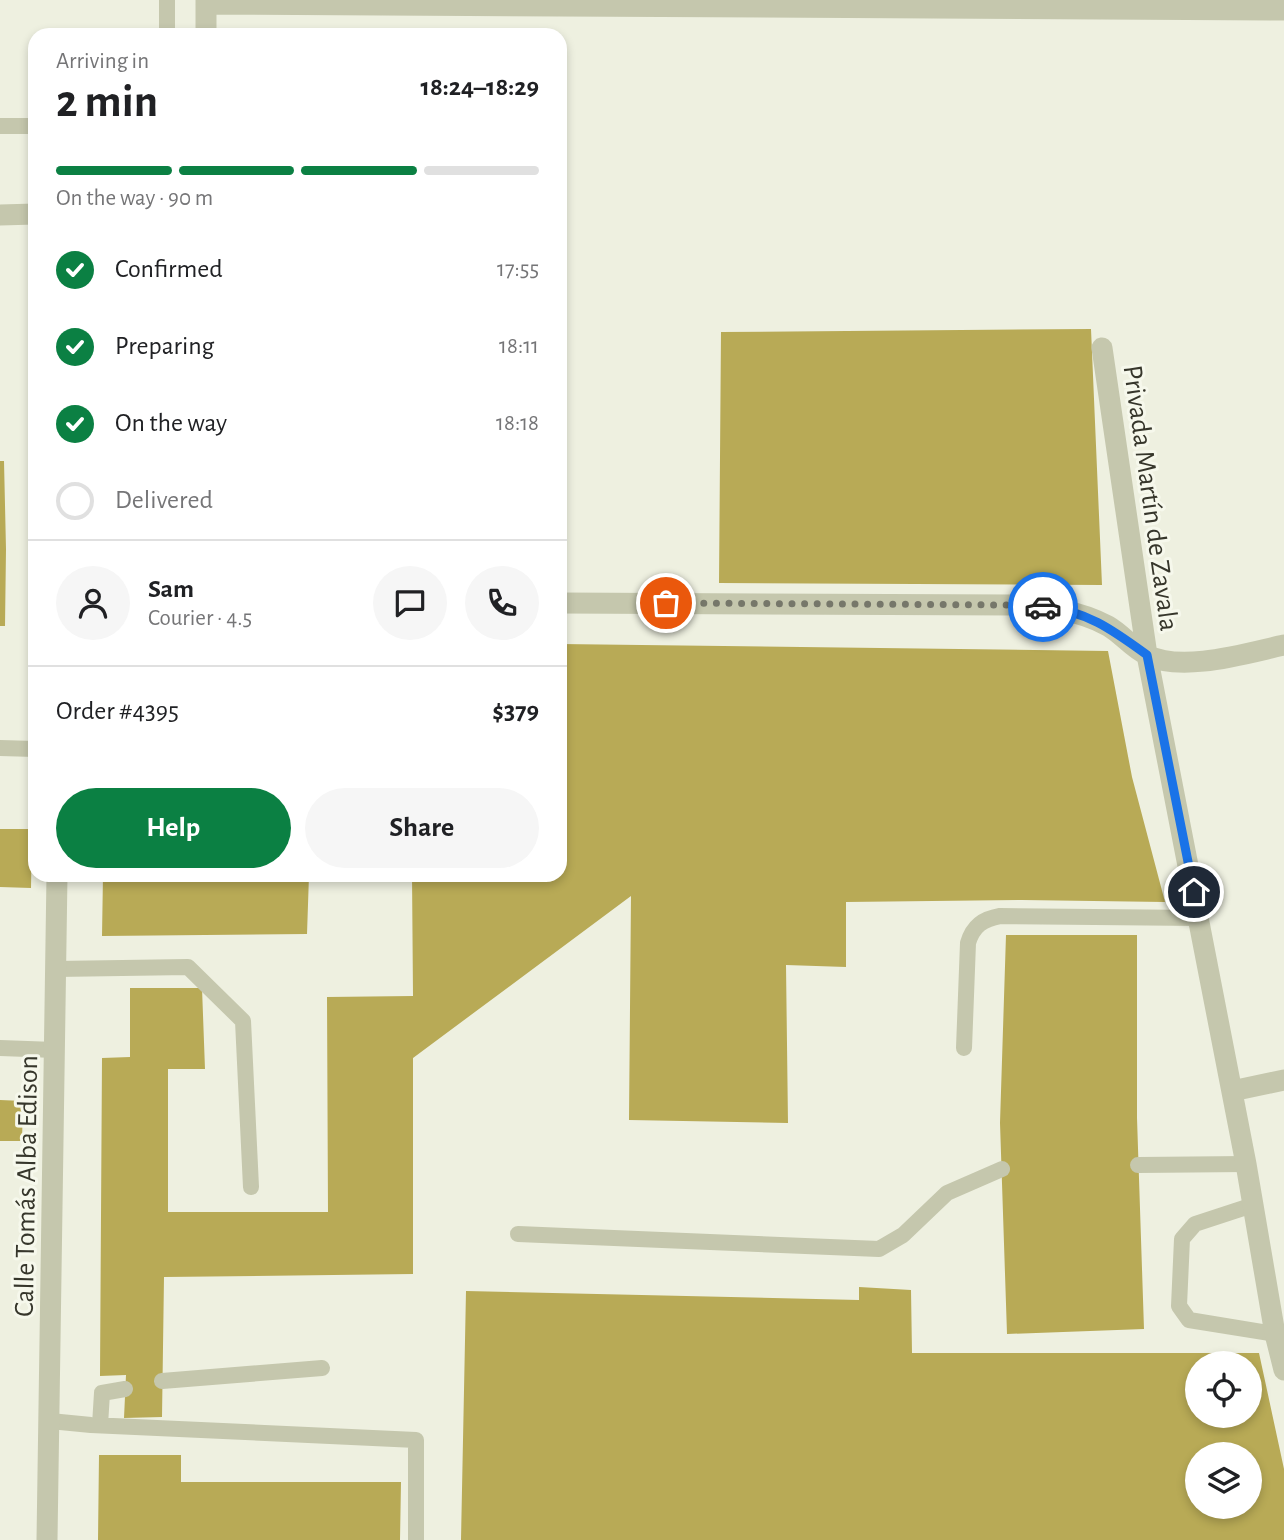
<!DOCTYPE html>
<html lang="en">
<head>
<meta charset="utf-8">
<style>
  body { margin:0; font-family:"Alegreya Sans",sans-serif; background:#f6f6f6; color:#202124; height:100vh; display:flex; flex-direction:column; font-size:26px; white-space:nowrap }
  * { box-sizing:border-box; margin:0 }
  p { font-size:23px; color:#757577 }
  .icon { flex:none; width:38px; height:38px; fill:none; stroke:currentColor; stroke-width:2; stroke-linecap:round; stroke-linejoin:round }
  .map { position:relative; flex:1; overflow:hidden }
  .details { position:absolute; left:28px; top:28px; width:539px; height:854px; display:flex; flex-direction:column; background:#fff; border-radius:21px; box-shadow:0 4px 10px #0003 }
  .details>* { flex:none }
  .controls { position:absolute; left:1185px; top:1351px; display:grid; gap:14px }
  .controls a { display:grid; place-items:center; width:77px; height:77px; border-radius:50%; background:#fff; box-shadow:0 4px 10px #0003; font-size:35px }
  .pin { position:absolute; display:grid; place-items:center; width:60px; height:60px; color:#fff; margin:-30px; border:4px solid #fff; border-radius:50%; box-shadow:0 2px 7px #0007 }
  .courier { position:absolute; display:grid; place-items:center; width:70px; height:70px; margin:-35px; border:5px solid #1a73e8; border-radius:50%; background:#fff; color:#222; box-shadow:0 2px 9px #0007 }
  .overview em { font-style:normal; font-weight:700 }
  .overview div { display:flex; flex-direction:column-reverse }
  .overview { display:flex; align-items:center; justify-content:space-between; height:119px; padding:0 28px }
  h1 { font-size:46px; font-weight:700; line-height:52px }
  .bar { display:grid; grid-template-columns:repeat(4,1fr); gap:10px 7px; align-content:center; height:84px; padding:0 28px }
  .bar i { height:9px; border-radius:5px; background:#e0e0e0 }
  .bar .active { background:#0b8043 }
  .bar p { grid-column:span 4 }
  .line { display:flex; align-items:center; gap:18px; padding:0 28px; border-top:2px solid #e0e0e0 }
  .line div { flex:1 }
  .round { display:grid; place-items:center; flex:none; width:74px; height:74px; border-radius:37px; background:#f6f6f6 }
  ol { padding:0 28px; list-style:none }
  li { display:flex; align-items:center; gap:21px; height:77px }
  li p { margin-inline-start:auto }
  li .icon { padding:7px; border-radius:50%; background:#0b8043; color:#fff; stroke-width:4 }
  li:last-child { color:#757577 }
  li i { width:38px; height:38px; border:4px solid #e0e0e0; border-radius:50% }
  .button { display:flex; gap:14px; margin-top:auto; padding:14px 28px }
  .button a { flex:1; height:80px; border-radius:42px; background:#0b8043; color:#fff; font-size:28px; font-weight:700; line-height:80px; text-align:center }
  .button a+a { background:#f6f6f6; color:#202124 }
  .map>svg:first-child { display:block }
  .building { fill:#b8aa56; fill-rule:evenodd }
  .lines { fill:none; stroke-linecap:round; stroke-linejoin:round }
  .lane { stroke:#c5c7ad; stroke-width:16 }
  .street { stroke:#c5c7ad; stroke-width:21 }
  .done { stroke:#76776a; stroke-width:7; stroke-dasharray:0 12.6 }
  .route { stroke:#1a73e8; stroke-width:9 }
  .labels { text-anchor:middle; stroke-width:6; stroke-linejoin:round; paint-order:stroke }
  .street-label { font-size:28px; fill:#36362b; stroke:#f6f8ec }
</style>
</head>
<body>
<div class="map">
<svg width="1284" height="1540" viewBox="0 0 1284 1540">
  <rect width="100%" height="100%" fill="#eef0e0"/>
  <path class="building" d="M 1091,329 L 1102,585 L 719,583 L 721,332 Z
    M 0,461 L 4,461 L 6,549 L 5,626 L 0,626 Z
    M 560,644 L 1108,651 L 1132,777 L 1165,902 L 1022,900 L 846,902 L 846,967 L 786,965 L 788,1123 L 629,1120 L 631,896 L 413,1058 L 413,1274 L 164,1277 L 162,1417 L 124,1418 L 126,1375 L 100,1376 L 102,1058 L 130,1057 L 130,988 L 202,988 L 205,1069 L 168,1069 L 168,1212 L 328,1212 L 327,997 L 413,996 L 412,875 L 560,875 Z
    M 0,829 L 32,829 L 31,888 L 0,887 Z
    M 103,875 L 309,875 L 307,934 L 102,936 Z
    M 1006,935 L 1137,935 L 1137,1118 L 1144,1329 L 1007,1334 L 1000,1123 Z
    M 0,1100 L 23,1101 L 22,1141 L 0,1141 Z
    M 859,1287 L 911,1290 L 912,1353 L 1259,1353 L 1284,1469 L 1284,1540 L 461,1540 L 466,1291 L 859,1300 ZM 1197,1363 L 1250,1363 L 1250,1416 L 1197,1416 ZM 1197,1454 L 1250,1454 L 1250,1507 L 1197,1507 Z
    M 99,1455 L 181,1455 L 181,1482 L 401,1482 L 400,1540 L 98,1540 Z"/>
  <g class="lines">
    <path class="lane" d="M 167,0 L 167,35
      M 0,126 L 35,126
      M 0,748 L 35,749
      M 56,969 L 188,967 L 243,1021 L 251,1187
      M 0,1048 L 55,1050
      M 964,1048 L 968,943 C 973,926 983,919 1000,916 L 1199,918
      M 1138,1165 L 1246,1164
      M 1253,1205 L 1195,1224 L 1182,1239 L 1179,1306 L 1189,1320 L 1275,1334
      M 518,1234 L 879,1249 L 903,1235 L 947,1193 L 1002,1169
      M 162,1381 L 322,1368
      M 50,1421 L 91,1425 L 416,1440 L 416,1540
      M 100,1425 L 102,1393 L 125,1389"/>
    <path class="street" d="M 206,0 L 206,35
      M 206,4 L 1284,10
      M 0,215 L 35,214
      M 1102,348 L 1147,655 L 1246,1164 L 1275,1334 L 1284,1370
      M 560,603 L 1015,605 C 1047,607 1079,610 1108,626 C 1122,634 1132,648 1147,655 C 1182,673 1247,653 1284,645
      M 1232,1091 L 1284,1080
      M 47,1540 L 57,875"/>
  </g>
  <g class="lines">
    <path class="done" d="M 666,603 L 1015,605 L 1043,607"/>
    <path class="route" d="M 1043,607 C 1086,610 1114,631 1147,655 L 1194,892"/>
  </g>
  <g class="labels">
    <g class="street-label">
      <text transform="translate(1152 498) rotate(82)" y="10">Privada Martín de Zavala</text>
      <text transform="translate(25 1186) rotate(-89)" y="10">Calle Tomás Alba Edison</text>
    </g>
  </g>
</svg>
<div class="controls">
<a><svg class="icon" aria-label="locate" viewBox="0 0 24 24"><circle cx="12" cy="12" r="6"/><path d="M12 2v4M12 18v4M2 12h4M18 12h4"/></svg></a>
<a><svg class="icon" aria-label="layers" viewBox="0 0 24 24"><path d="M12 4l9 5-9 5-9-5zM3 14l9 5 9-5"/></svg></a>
</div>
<div class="pin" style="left:666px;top:603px;background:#ea580c"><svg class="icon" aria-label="bag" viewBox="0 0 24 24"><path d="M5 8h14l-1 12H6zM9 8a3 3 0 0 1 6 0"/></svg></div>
<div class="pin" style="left:1194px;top:892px;background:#1f2937"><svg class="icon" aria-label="home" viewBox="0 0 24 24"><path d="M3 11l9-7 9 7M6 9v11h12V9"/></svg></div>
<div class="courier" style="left:1043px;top:607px"><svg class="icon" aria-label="car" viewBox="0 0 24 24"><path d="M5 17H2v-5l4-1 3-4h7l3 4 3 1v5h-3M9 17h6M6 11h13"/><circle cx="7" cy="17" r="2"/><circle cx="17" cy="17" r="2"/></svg></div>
<section class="details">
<div class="overview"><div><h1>2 min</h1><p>Arriving in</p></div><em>18:24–18:29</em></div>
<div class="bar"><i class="active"></i><i class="active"></i><i class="active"></i><i></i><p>On the way · 90 m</p></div>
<ol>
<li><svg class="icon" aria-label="check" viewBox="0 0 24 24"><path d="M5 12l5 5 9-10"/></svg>Confirmed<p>17:55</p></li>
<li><svg class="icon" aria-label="check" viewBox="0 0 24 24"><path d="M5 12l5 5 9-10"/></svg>Preparing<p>18:11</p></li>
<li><svg class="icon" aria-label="check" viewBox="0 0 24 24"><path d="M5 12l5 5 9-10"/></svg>On the way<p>18:18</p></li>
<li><i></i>Delivered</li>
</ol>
<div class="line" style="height:126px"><a class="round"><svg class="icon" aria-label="person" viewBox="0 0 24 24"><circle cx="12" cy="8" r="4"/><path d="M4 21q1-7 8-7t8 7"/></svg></a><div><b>Sam</b><p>Courier · 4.5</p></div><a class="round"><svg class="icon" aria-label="chat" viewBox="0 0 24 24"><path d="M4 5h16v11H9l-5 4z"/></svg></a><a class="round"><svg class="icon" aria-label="phone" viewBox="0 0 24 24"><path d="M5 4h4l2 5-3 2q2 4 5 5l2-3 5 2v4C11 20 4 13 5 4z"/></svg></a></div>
<div class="line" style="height:91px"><div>Order #4395</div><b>$379</b></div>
<div class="button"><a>Help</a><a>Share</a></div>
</section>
</div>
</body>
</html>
